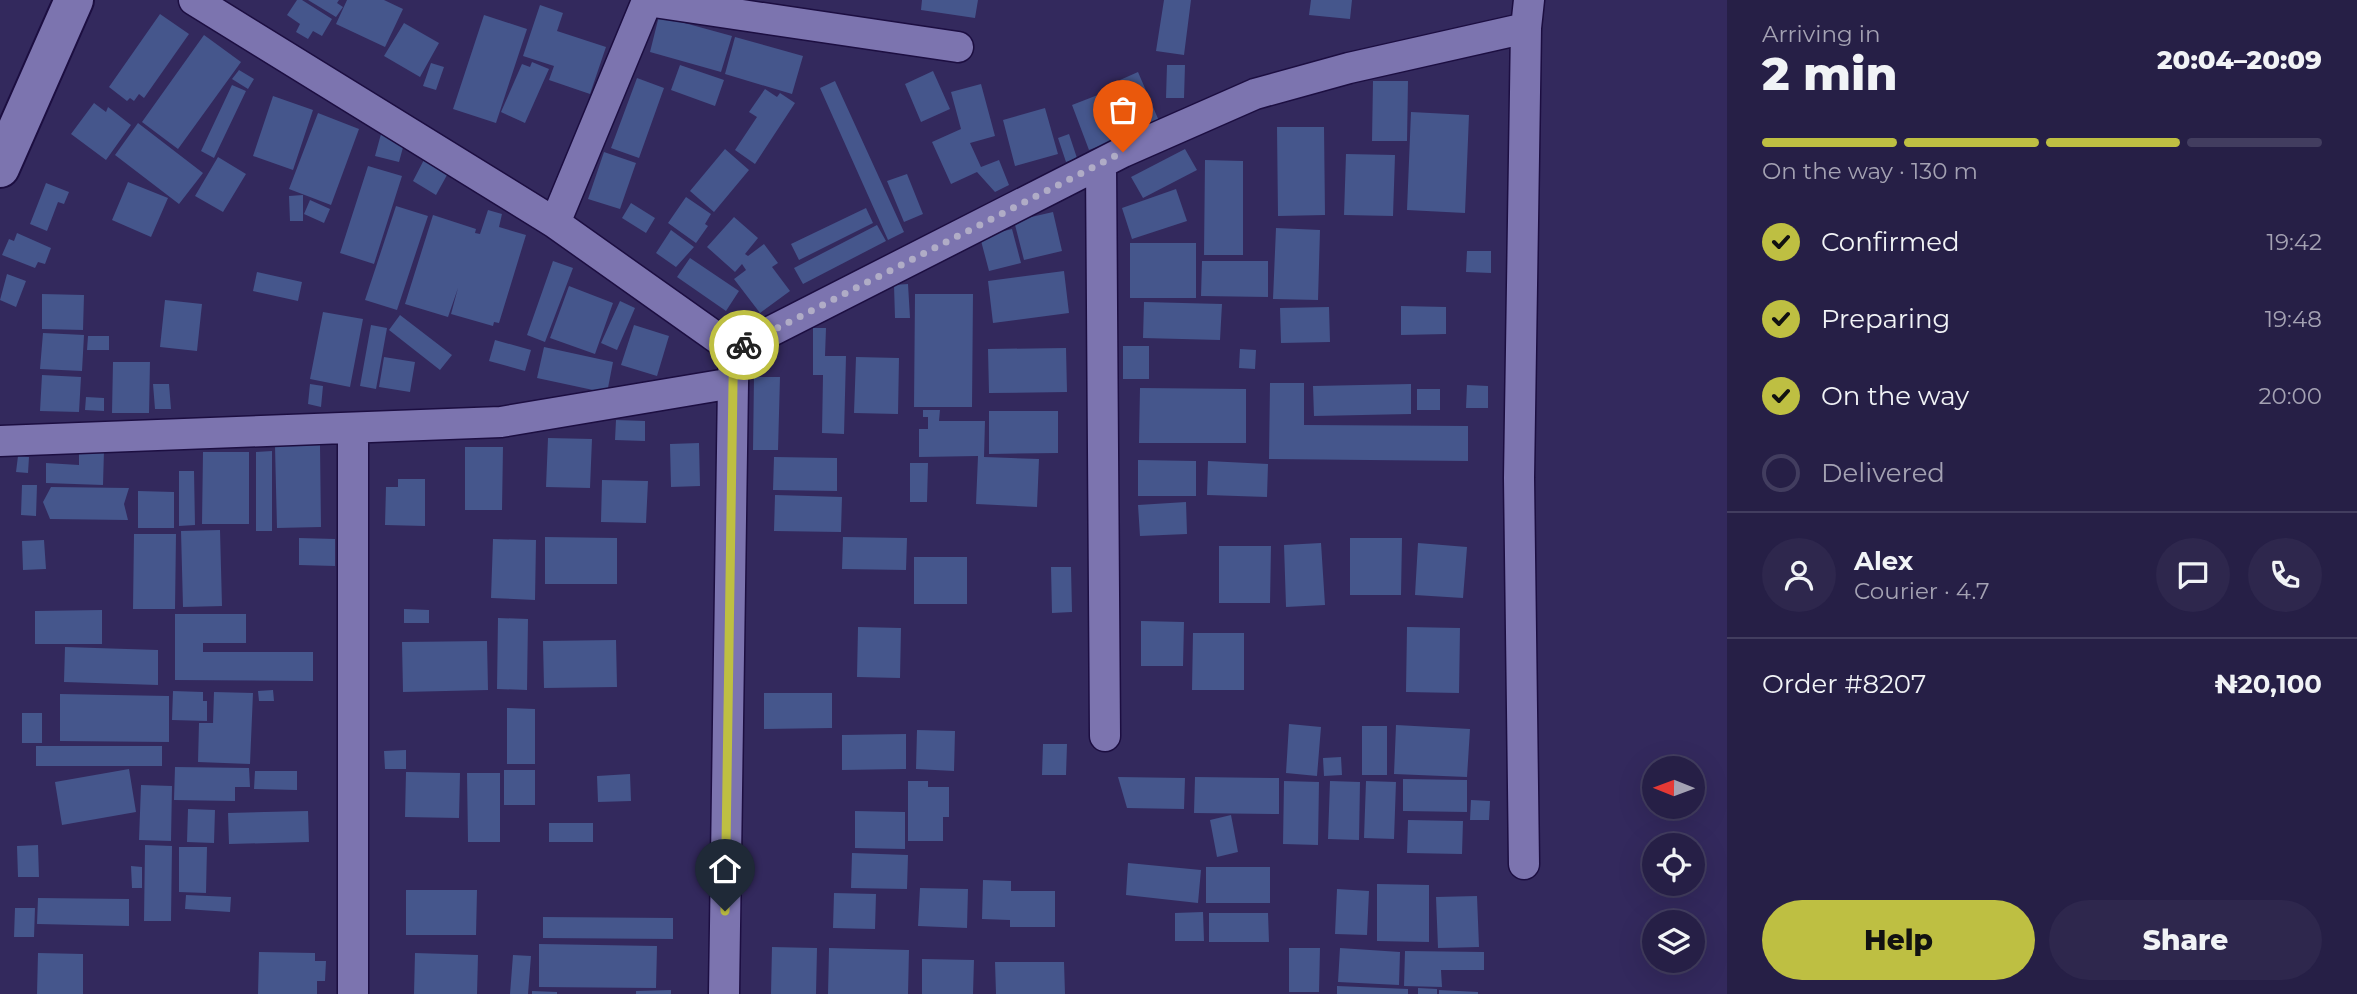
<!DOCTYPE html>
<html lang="en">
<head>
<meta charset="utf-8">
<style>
  body { margin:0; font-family:Montserrat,sans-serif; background:#2e274d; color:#f1f3f6; height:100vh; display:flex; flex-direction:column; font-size:26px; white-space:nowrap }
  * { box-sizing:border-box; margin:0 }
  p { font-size:23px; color:#a4a2b3 }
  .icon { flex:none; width:38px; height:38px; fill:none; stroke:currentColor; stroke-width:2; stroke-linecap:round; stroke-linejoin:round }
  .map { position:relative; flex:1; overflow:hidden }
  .sheet { display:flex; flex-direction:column; background:#261f46; width:630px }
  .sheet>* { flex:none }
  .needle { width:46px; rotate:271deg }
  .fabs { position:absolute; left:1642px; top:756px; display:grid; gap:14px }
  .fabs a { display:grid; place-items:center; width:63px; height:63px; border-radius:50%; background:#261f46; box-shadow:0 7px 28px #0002,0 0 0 2px #423d5f; font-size:35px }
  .pin { position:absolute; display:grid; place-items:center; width:60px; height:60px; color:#fff; margin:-72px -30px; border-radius:50% 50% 50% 0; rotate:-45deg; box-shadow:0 0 7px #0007 }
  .pin .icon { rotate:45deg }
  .courier { position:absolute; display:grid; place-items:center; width:70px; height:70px; margin:-35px; border:5px solid #bebf42; border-radius:50%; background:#fff; color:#222; box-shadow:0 2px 9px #0007 }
  .overview em { font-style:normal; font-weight:800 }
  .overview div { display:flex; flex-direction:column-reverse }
  .overview { display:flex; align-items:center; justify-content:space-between; height:119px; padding:0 35px }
  h1 { font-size:46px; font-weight:800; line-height:52px }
  .bar { display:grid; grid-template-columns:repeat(4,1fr); gap:10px 7px; align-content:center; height:84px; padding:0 35px }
  .bar i { height:9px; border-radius:5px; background:#423d5f }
  .bar .active { background:#bebf42 }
  .bar p { grid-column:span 4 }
  .line { display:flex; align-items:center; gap:18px; padding:0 35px; border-top:2px solid #423d5f }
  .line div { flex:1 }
  .round { display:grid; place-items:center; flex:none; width:74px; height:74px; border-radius:37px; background:#2e274d }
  ol { padding:0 35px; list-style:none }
  li { display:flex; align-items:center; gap:21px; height:77px }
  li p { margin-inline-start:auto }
  li .icon { padding:7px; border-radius:50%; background:#bebf42; color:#111; stroke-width:4 }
  li:last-child { color:#a4a2b3 }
  li i { width:38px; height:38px; border:4px solid #423d5f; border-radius:50% }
  .action { display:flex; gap:14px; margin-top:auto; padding:14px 35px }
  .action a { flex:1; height:80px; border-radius:42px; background:#bebf42; color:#111; font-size:28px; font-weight:800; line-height:80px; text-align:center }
  .action a+a { background:#2e274d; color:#f1f3f6 }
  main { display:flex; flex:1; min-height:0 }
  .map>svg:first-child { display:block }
  .building { fill:#45568c }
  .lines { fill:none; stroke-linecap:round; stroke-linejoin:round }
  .street-casing { stroke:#1c0e41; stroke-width:33 }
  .secondary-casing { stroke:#1c0e41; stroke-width:42 }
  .street { stroke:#7c74af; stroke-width:30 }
  .secondary { stroke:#7c74af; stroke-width:38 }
  .done { stroke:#b0acc6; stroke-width:7; stroke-dasharray:0 12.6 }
  .route { stroke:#bebf42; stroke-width:9 }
</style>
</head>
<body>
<main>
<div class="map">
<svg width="1727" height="994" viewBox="0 0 1727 994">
  <rect width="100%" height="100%" fill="#33295d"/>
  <path class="building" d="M 297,0 L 302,0 L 332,19 L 322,36 L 313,31 L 308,39 L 296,32 L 300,24 L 287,15 Z
    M 308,0 L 339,0 L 337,3 L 343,7 L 336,17 Z
    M 347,0 L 384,0 L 403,9 L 385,47 L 336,24 Z
    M 922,0 L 978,0 L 975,18 L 921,10 Z
    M 1164,0 L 1191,0 L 1184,55 L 1156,51 Z
    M 1311,0 L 1352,0 L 1350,19 L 1309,15 Z
    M 540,5 L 563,13 L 557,31 L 606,47 L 590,94 L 549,80 L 554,66 L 523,56 Z
    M 160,14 L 189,34 L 144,98 L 139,94 L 134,101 L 130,98 L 127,101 L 109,87 Z
    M 484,15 L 527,29 L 496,123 L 453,109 Z
    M 659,16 L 732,36 L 721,72 L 650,52 Z
    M 404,23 L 439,43 L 420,77 L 384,56 Z
    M 204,35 L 241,62 L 178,149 L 142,122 Z
    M 735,37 L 803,56 L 792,94 L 725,74 Z
    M 532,62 L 549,69 L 525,123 L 501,112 L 522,64 L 530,67 Z
    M 431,63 L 444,67 L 436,90 L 423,86 Z
    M 680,65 L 724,80 L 715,106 L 671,90 Z
    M 1167,65 L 1185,65 L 1184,98 L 1166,98 Z
    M 239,70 L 254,79 L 248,89 L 232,79 Z
    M 933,71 L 950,109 L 921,122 L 905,84 Z
    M 1138,72 L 1159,121 L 1141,129 L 1120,80 Z
    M 637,78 L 664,88 L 639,158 L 611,148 Z
    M 835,81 L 904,232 L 888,240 L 820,88 Z
    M 1373,81 L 1408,81 L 1407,141 L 1372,141 Z
    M 981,84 L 995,136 L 970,143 L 981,167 L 999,160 L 1009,185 L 995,192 L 977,172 L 951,184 L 932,142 L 961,129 L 951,92 Z
    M 232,85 L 246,91 L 214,158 L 201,151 Z
    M 1121,86 L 1139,131 L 1089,150 L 1072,105 Z
    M 765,89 L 777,97 L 780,93 L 795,103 L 755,164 L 735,150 L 757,117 L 749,112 Z
    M 273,96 L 313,110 L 293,170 L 253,156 Z
    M 94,103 L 106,112 L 108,107 L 131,125 L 106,160 L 71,134 Z
    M 1045,108 L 1058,154 L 1015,166 L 1003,120 Z
    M 1411,112 L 1469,115 L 1465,213 L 1407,210 Z
    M 318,113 L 359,129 L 331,205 L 289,189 Z
    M 138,123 L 203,173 L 179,204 L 115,155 Z
    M 1277,127 L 1324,127 L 1325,215 L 1278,216 Z
    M 381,134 L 405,140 L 399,162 L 375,156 Z
    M 1069,134 L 1077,158 L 1066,162 L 1058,138 Z
    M 725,149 L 749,170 L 714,212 L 690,191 Z
    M 1185,149 L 1197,170 L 1143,198 L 1131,177 Z
    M 428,152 L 452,166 L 436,195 L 413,181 Z
    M 604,152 L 636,163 L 620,209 L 588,199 Z
    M 1346,154 L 1395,155 L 1393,216 L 1344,215 Z
    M 218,157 L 246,174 L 223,212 L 195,196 Z
    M 1205,160 L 1243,161 L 1243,255 L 1204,255 Z
    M 368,166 L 402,176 L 374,264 L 340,253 Z
    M 907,174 L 923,214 L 904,222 L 887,181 Z
    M 128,182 L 168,198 L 151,237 L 112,220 Z
    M 46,183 L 69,192 L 64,204 L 58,202 L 47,231 L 30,224 Z
    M 1176,189 L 1187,221 L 1132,239 L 1122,208 Z
    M 303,195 L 303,221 L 290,221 L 289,196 Z
    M 686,197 L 711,214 L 705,224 L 708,226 L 696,243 L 668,223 Z
    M 310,200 L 330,209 L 324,223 L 304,214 Z
    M 631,203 L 655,218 L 646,233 L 622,218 Z
    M 396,206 L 428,216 L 397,310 L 365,300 Z
    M 866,208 L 873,223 L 799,260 L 791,244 Z
    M 488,210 L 502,214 L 499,227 L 526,235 L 499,323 L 494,322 L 493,326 L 451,314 L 458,288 L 448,317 L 405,304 L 433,215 L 476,229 L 475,233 L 480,234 Z
    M 1053,212 L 1062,251 L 1024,260 L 1014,221 Z
    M 734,217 L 758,238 L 745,254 L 748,256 L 764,244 L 778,263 L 772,267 L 790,291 L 760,313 L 734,279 L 746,270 L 742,264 L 735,272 L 707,247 Z
    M 877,225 L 886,241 L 803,284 L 794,268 Z
    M 1276,228 L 1320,230 L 1318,300 L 1273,299 Z
    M 1012,229 L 1021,263 L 989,271 L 980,237 Z
    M 671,230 L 694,247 L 676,267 L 656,253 Z
    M 17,233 L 51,248 L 45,264 L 38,262 L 35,268 L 2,255 L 9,239 L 14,241 Z
    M 1130,243 L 1196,243 L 1196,298 L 1130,298 Z
    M 1467,251 L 1491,251 L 1491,273 L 1466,272 Z
    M 690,258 L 739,291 L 726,311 L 677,277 Z
    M 553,261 L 573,268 L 545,342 L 527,335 Z
    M 1202,261 L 1268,261 L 1268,297 L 1201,296 Z
    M 1064,271 L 1069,313 L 993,323 L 988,281 Z
    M 257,272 L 302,282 L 298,301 L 253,291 Z
    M 7,274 L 26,281 L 16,307 L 0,300 Z
    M 908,284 L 910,318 L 895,318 L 894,285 Z
    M 569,286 L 613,303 L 595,354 L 550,338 Z
    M 42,294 L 84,295 L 83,330 L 42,329 Z
    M 915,294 L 973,294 L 972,407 L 914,407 Z
    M 165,300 L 202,304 L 197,351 L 160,347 Z
    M 620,301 L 635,308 L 617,350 L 601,343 Z
    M 1144,302 L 1222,304 L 1220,340 L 1143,338 Z
    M 1401,306 L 1446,307 L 1446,334 L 1401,335 Z
    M 1329,307 L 1330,342 L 1281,343 L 1280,308 Z
    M 323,312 L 363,319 L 350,387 L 310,379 Z
    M 400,315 L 452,355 L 440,370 L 389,330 Z
    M 371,325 L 387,328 L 376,389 L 360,386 Z
    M 634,325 L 669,336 L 657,376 L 621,365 Z
    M 813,328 L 826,328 L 825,356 L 846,356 L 844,434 L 822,433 L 823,375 L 813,375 Z
    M 43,333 L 84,335 L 82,371 L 40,369 Z
    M 88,336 L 109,336 L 109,350 L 87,350 Z
    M 495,340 L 531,350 L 525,371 L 489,361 Z
    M 1123,346 L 1149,346 L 1149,379 L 1123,379 Z
    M 544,347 L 613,362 L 607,393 L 537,378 Z
    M 1066,348 L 1067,392 L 989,393 L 988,349 Z
    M 1240,349 L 1256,350 L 1255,369 L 1239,368 Z
    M 384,357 L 415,362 L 410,392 L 379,387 Z
    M 856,357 L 899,358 L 898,414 L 854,413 Z
    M 113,362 L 150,362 L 149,413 L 112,413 Z
    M 42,375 L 81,377 L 79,412 L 40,411 Z
    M 754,377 L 780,377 L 778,450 L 753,450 Z
    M 1270,383 L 1304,383 L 1304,425 L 1468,426 L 1468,461 L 1269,459 Z
    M 153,384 L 169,384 L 171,409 L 155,409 Z
    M 310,384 L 323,386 L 321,407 L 308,404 Z
    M 1411,384 L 1411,414 L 1314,416 L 1313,386 Z
    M 1467,385 L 1488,386 L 1488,408 L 1466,408 Z
    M 1140,388 L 1246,389 L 1246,443 L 1139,443 Z
    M 1417,389 L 1440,389 L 1440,410 L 1417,410 Z
    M 86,397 L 104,398 L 104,411 L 85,410 Z
    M 923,410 L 940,410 L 939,421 L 985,421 L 984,457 L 1039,459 L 1037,507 L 976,504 L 978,456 L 919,457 L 919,429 L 928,429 L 928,417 L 923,417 Z
    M 989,411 L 1058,411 L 1058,453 L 989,454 Z
    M 616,420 L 645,421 L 645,441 L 615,440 Z
    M 548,438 L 592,439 L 590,488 L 546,487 Z
    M 699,443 L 700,486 L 671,487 L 670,444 Z
    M 320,445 L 321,527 L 277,528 L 275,446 Z
    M 465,447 L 503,447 L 502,510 L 465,510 Z
    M 79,449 L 104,450 L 103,485 L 46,483 L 46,463 L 79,465 Z
    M 272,451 L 272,531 L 256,531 L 256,452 Z
    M 203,452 L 249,452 L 249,524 L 202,524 Z
    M 18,456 L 29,457 L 28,473 L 16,472 Z
    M 774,457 L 837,458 L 837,491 L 773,490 Z
    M 1138,460 L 1196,461 L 1196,496 L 1138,496 Z
    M 1208,461 L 1268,464 L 1267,497 L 1207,495 Z
    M 910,463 L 928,463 L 927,502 L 910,502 Z
    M 179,471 L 194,471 L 195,525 L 179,526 Z
    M 398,479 L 425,479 L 425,526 L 385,525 L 386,487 L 398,487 Z
    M 602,480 L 648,481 L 646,523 L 601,522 Z
    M 22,485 L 37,485 L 36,516 L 21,515 Z
    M 51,487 L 129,488 L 124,504 L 128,520 L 50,519 L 43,502 Z
    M 138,491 L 174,492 L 174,528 L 138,528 Z
    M 775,495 L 842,497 L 841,532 L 774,531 Z
    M 1186,502 L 1187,534 L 1140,536 L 1138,505 Z
    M 220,530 L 222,606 L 183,607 L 181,531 Z
    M 134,534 L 176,534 L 175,609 L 133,609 Z
    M 545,537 L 617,538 L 617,584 L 545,584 Z
    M 843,537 L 907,538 L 906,570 L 842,569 Z
    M 299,538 L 335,539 L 335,566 L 299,565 Z
    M 1350,538 L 1402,538 L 1401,595 L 1350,595 Z
    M 493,539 L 536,540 L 535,600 L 491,598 Z
    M 44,540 L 46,569 L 23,570 L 22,541 Z
    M 1321,543 L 1325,605 L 1286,607 L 1284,545 Z
    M 1418,543 L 1467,547 L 1463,598 L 1415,595 Z
    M 1219,546 L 1271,546 L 1270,603 L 1219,603 Z
    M 914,557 L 967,557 L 967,604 L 914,604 Z
    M 1051,567 L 1071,567 L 1072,612 L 1052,613 Z
    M 404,609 L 429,610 L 429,623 L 404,623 Z
    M 102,610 L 102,644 L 35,644 L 35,611 Z
    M 175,614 L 246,614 L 246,643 L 203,643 L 203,652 L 313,652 L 313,681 L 175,680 Z
    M 498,618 L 528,619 L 527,690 L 497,689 Z
    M 1141,621 L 1184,622 L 1183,666 L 1141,666 Z
    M 858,627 L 901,628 L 900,678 L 857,677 Z
    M 1407,627 L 1460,628 L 1459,693 L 1406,692 Z
    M 1193,633 L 1244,633 L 1244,690 L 1192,690 Z
    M 616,640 L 617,687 L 544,688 L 543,641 Z
    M 487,641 L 488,690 L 403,692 L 402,642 Z
    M 65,647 L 158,650 L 158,685 L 64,682 Z
    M 273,690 L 274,701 L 259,701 L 258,691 Z
    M 173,691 L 203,692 L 203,701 L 207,701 L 207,721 L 172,720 Z
    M 214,692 L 253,693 L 250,764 L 198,762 L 199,723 L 213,723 Z
    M 764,693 L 832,693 L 832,728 L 764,729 Z
    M 60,694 L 169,696 L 169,742 L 60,741 Z
    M 507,708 L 535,709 L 535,764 L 507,764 Z
    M 22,713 L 42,713 L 42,743 L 22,743 Z
    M 1289,724 L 1321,727 L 1317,776 L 1286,773 Z
    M 1396,725 L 1470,729 L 1467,777 L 1394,774 Z
    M 1362,726 L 1387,726 L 1387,775 L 1362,775 Z
    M 917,730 L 955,731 L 954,771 L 916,769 Z
    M 906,734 L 906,769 L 842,770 L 842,735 Z
    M 1043,744 L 1067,744 L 1066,775 L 1042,775 Z
    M 36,746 L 162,746 L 162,766 L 36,766 Z
    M 406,750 L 406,769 L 385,769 L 384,751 Z
    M 1341,757 L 1342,775 L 1324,776 L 1323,758 Z
    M 175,767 L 249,768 L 250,787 L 235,787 L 235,801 L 174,800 Z
    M 129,769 L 136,812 L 62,825 L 55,782 Z
    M 504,770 L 535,770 L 535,805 L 504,805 Z
    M 255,771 L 297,771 L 297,790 L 254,789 Z
    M 406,772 L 460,773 L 459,818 L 405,817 Z
    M 467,773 L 500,773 L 500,842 L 468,842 Z
    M 630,774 L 631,801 L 598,802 L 597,776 Z
    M 1118,777 L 1185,778 L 1184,809 L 1127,808 Z
    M 1195,777 L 1279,778 L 1279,814 L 1194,813 Z
    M 1403,779 L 1467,780 L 1467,812 L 1403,811 Z
    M 908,781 L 928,781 L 928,787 L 949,787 L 949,817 L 943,817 L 943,841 L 908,841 Z
    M 1284,781 L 1319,782 L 1318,845 L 1283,844 Z
    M 1330,781 L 1360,782 L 1359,840 L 1328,839 Z
    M 1366,781 L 1396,782 L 1394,839 L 1364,838 Z
    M 141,785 L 172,786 L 171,841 L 139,840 Z
    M 1471,800 L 1490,801 L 1489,820 L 1470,820 Z
    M 188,809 L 215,810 L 214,843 L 187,842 Z
    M 308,811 L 309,842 L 229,844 L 228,813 Z
    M 855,811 L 905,812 L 905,849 L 855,848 Z
    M 1231,815 L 1238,852 L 1217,857 L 1210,820 Z
    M 1408,820 L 1463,821 L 1462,854 L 1407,853 Z
    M 549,823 L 593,823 L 593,842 L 549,842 Z
    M 38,845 L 39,877 L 18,877 L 17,846 Z
    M 145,845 L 172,846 L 171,921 L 144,921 Z
    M 179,847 L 207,847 L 206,893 L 179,892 Z
    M 852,853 L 908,855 L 907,889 L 851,888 Z
    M 1128,863 L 1201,870 L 1198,903 L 1126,895 Z
    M 131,866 L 142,867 L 142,888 L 132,888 Z
    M 1206,867 L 1270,867 L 1270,903 L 1206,903 Z
    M 983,880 L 1011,881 L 1011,891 L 1055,891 L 1055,927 L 1010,927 L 1010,920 L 982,919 Z
    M 1377,884 L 1429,885 L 1429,942 L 1377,941 Z
    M 920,888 L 968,889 L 967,928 L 918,926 Z
    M 1337,889 L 1369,891 L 1367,935 L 1335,934 Z
    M 406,890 L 477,890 L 476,935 L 406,935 Z
    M 834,893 L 876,894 L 875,929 L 833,928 Z
    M 186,895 L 231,897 L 230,912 L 185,909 Z
    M 1477,896 L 1479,947 L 1438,948 L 1436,897 Z
    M 38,898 L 129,899 L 129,926 L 37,924 Z
    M 15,908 L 35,908 L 34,937 L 14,937 Z
    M 1203,912 L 1204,941 L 1175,941 L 1175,913 Z
    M 1209,913 L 1268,913 L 1269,942 L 1209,942 Z
    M 543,917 L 673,918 L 673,939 L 543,938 Z
    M 539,944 L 657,946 L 656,988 L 539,987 Z
    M 772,947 L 817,948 L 816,994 L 771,994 Z
    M 829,948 L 909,950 L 908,994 L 828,994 Z
    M 1289,948 L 1320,948 L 1319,992 L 1289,992 Z
    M 1340,948 L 1400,952 L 1399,985 L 1338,982 Z
    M 1405,951 L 1484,952 L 1484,970 L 1441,970 L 1442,987 L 1404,986 Z
    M 259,952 L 315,953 L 315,961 L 326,961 L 325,981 L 317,981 L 317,994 L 258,994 Z
    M 38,953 L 83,954 L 83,994 L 37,994 Z
    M 415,953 L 478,955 L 477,994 L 414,994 Z
    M 513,955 L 531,956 L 528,994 L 510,994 Z
    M 922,959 L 974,960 L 973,994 L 922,994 Z
    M 995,962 L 1064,962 L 1065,994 L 996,994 Z
    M 1337,986 L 1408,989 L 1408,994 L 1337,994 Z
    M 1418,988 L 1437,989 L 1437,994 L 1418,994 Z
    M 671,990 L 671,994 L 636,994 L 636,991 Z
    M 1439,990 L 1478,992 L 1478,994 L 1439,994 Z
    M 532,991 L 557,992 L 557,994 L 532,994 Z"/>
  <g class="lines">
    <defs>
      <path id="street" d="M 194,0 L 555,223 L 734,350
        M 1101,164 L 1105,736
        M 555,223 L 647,1 L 958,47
        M 353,428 L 353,994
        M 0,441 L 501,422 L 733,383 L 734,350 L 1123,152 L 1255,94 L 1349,68 L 1526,28
        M 1524,864 L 1519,478 L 1526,28 L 1529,0
        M 724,994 L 733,383"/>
      <path id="secondary" d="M 0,168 L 74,0"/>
    </defs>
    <use href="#street" class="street-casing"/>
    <use href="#secondary" class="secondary-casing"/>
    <use href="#street" class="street"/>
    <use href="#secondary" class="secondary"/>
  </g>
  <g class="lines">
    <path class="done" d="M 744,345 L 1123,152"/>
    <path class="route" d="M 725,911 L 733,383 L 734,350 L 744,345"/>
  </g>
</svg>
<div class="fabs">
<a><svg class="needle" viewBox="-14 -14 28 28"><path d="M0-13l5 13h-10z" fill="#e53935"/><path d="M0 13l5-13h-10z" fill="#a4a2b3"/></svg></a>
<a><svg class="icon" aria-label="locate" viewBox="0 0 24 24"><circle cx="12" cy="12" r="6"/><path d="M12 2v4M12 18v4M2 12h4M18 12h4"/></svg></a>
<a><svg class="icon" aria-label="layers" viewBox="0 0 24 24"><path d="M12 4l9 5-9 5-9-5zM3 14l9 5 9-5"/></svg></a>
</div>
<div class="pin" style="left:1123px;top:152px;background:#ea580c"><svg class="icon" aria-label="bag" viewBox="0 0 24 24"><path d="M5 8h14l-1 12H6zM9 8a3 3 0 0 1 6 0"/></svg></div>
<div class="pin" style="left:725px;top:911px;background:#1f2937"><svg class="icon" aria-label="home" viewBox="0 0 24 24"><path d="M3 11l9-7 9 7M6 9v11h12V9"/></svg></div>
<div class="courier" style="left:744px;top:345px"><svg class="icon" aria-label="bike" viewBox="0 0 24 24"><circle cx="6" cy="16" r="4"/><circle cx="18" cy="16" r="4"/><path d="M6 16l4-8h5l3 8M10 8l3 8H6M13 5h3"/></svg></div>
</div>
<section class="sheet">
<div class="overview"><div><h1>2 min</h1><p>Arriving in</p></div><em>20:04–20:09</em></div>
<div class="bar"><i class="active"></i><i class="active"></i><i class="active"></i><i></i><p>On the way · 130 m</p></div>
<ol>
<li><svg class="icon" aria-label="check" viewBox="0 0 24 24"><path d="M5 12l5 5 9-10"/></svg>Confirmed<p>19:42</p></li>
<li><svg class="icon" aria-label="check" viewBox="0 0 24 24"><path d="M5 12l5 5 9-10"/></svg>Preparing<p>19:48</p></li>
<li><svg class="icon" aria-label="check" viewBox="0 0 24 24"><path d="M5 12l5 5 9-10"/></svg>On the way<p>20:00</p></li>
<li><i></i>Delivered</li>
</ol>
<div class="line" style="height:126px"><a class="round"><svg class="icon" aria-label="person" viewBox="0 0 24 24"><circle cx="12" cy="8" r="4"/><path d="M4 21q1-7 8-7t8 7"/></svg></a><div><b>Alex</b><p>Courier · 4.7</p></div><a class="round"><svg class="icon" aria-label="chat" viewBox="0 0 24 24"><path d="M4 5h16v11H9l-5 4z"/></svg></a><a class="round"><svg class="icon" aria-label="phone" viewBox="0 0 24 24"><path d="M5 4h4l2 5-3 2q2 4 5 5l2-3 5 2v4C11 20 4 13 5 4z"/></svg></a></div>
<div class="line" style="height:91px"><div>Order #8207</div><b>₦20,100</b></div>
<div class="action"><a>Help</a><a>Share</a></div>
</section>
</main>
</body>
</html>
